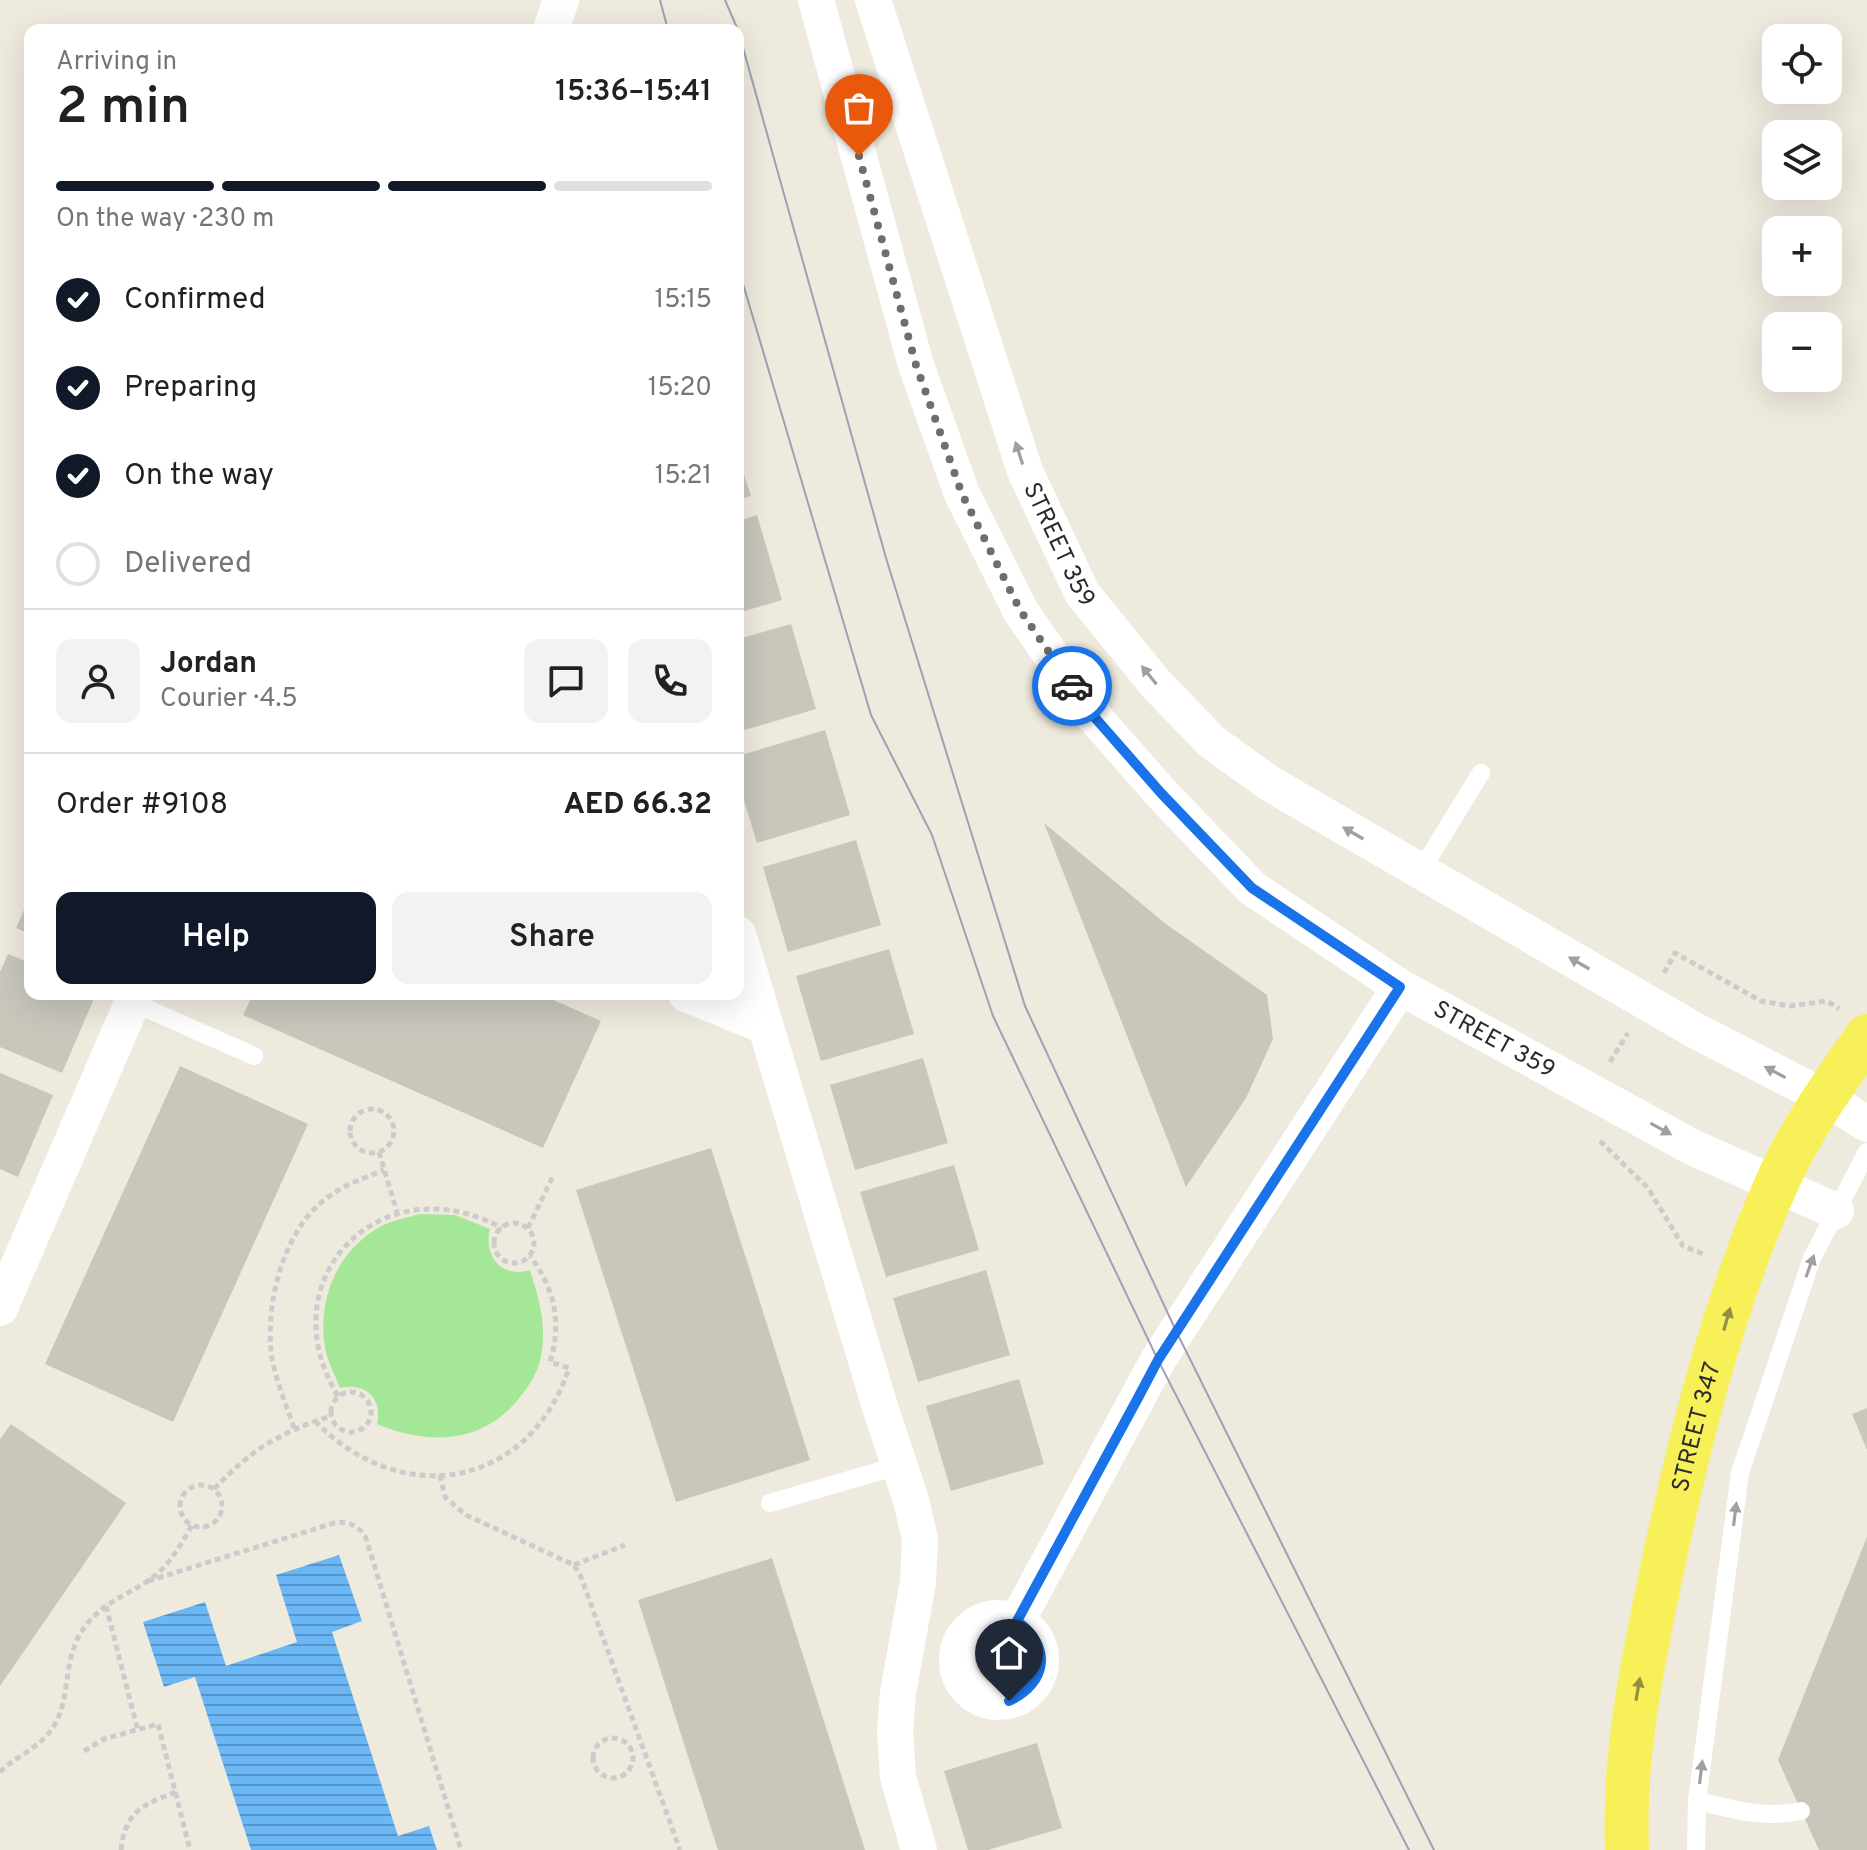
<!DOCTYPE html>
<html lang="en">
<head>
<meta charset="utf-8">
<style>
  body { margin:0; font-family:Overpass,sans-serif; background:#f2f2f2; color:#202124; height:100vh; display:flex; flex-direction:column; font-size:30px; white-space:nowrap }
  * { box-sizing:border-box; margin:0 }
  p { font-size:26px; color:#757577 }
  .icon { flex:none; width:44px; height:44px; fill:none; stroke:currentColor; stroke-width:2; stroke-linecap:round; stroke-linejoin:round }
  .map { position:relative; flex:1; overflow:hidden }
  .details { position:absolute; left:24px; top:24px; width:720px; height:976px; display:flex; flex-direction:column; background:#fff; border-radius:16px; box-shadow:0 8px 32px #0002 }
  .details>* { flex:none }
  .fabs { position:absolute; left:1762px; top:24px; display:grid; gap:16px }
  .fabs a { display:grid; place-items:center; width:80px; height:80px; border-radius:16px; background:#fff; box-shadow:0 8px 32px #0002; font-size:40px }
  .pin { position:absolute; display:grid; place-items:center; width:68px; height:68px; color:#fff; margin:-82px -34px; border-radius:50% 50% 50% 0; rotate:-45deg; box-shadow:0 0 8px #0007 }
  .pin .icon { rotate:45deg }
  .courier { position:absolute; display:grid; place-items:center; width:80px; height:80px; margin:-40px; border:6px solid #1a73e8; border-radius:50%; background:#fff; color:#222; box-shadow:0 2px 10px #0007 }
  .head em { font-style:normal; font-weight:600 }
  .head div { display:flex; flex-direction:column-reverse }
  .head { display:flex; align-items:center; justify-content:space-between; height:136px; padding:0 32px }
  h1 { font-size:52px; font-weight:600; line-height:60px }
  .bar { display:grid; grid-template-columns:repeat(4,1fr); gap:12px 8px; align-content:center; height:96px; padding:0 32px }
  .bar i { height:10px; border-radius:6px; background:#e0e0e0 }
  .bar .selected { background:#111827 }
  .bar p { grid-column:span 4 }
  .line { display:flex; align-items:center; gap:20px; padding:0 32px; border-top:2px solid #e0e0e0 }
  .line div { flex:1 }
  .round { display:grid; place-items:center; flex:none; width:84px; height:84px; border-radius:16px; background:#f2f2f2 }
  ol { padding:0 32px; list-style:none }
  li { display:flex; align-items:center; gap:24px; height:88px }
  li p { margin-inline-start:auto }
  li .icon { padding:8px; border-radius:50%; background:#111827; color:#fff; stroke-width:4 }
  li:last-child { color:#757577 }
  li i { width:44px; height:44px; border:4px solid #e0e0e0; border-radius:50% }
  .cta { display:flex; gap:16px; margin-top:auto; padding:16px 32px }
  .cta a { flex:1; height:92px; border-radius:16px; background:#111827; color:#fff; font-size:32px; font-weight:600; line-height:92px; text-align:center }
  .cta a+a { background:#f2f2f2; color:#202124 }
  .map>svg:first-child { display:block }
  .garden { fill:#a3e797 }
  .water { fill:url(#water-rules) }
  .building { fill:#c9c6bc }
  .lines { fill:none; stroke-linecap:round; stroke-linejoin:round }
  .path { stroke:#ccc; stroke-width:5; stroke-dasharray:6 4; stroke-linecap:butt }
  .lane { stroke:#fff; stroke-width:18 }
  .street { stroke:#fff; stroke-width:36 }
  .primary { stroke:#f8f058; stroke-width:44 }
  .tram { stroke:#a09fb7; stroke-width:2 }
  .oneway { fill:#a0a0a0 }
  .oneway2 { fill:#928e42 }
  .done { stroke:#6f6e69; stroke-width:8; stroke-dasharray:0 14.4 }
  .route { stroke:#1a73e8; stroke-width:10 }
  .labels { text-anchor:middle; stroke-width:8; stroke-linejoin:round; paint-order:stroke }
  .street-label { font-size:24px; fill:#2b2b2b; stroke:#fff }
</style>
</head>
<body>
<div class="map">
<svg width="1867" height="1850" viewBox="0 0 1867 1850">
  <defs>
    <pattern id="water-rules" width="6" height="5" patternUnits="userSpaceOnUse" patternTransform="scale(2)"><rect width="6" height="5" fill="#6bb7f5"/><path d="M0 2.5h6" fill="none" stroke="#5895c7"/></pattern>
  </defs>
  <rect width="100%" height="100%" fill="#eeeadd"/>
  <path class="garden" d="M 419,1214 L 455,1215 L 490,1229 C 483,1256 502,1279 530,1270 C 539,1299 547,1325 541,1356 C 538,1374 526,1391 514,1404 C 477,1445 425,1444 377,1424 C 383,1398 365,1382 340,1388 C 335,1375 327,1361 325,1347 C 317,1298 338,1249 383,1225 C 394,1220 407,1218 419,1214 Z"/>
  <path class="water" d="M 339,1555 L 362,1621 L 332,1632 L 398,1836 L 429,1826 L 437,1850 L 251,1850 L 195,1677 L 164,1687 L 143,1622 L 205,1602 L 226,1666 L 297,1642 L 276,1575 Z"/>
  <path class="building" d="M 738,456 L 751,496 L 738,500 Z
    M 757,515 L 782,600 L 738,613 L 738,521 Z
    M 791,624 L 816,709 L 738,732 L 738,639 Z
    M 825,730 L 850,815 L 757,843 L 738,781 L 738,756 Z
    M 1044,823 L 1166,924 L 1267,995 L 1273,1039 L 1246,1098 L 1186,1187 Z
    M 856,840 L 881,925 L 788,952 L 763,867 Z
    M 30,896 L 30,934 L 16,928 Z
    M 889,949 L 914,1034 L 821,1061 L 796,976 Z
    M 8,954 L 30,963 L 30,994 L 96,994 L 62,1073 L 0,1047 L 0,972 Z
    M 253,994 L 540,994 L 601,1021 L 543,1148 L 243,1015 Z
    M 923,1058 L 948,1143 L 855,1170 L 830,1085 Z
    M 180,1066 L 308,1124 L 173,1422 L 45,1364 Z
    M 0,1073 L 53,1095 L 18,1177 L 0,1169 Z
    M 711,1148 L 810,1460 L 676,1502 L 576,1190 Z
    M 954,1165 L 979,1250 L 886,1277 L 860,1192 Z
    M 986,1270 L 1010,1355 L 918,1382 L 893,1298 Z
    M 1019,1379 L 1044,1464 L 951,1491 L 926,1406 Z
    M 1867,1408 L 1867,1450 L 1852,1414 Z
    M 11,1424 L 126,1503 L 0,1686 L 0,1439 Z
    M 1867,1537 L 1867,1850 L 1819,1850 L 1778,1760 Z
    M 772,1558 L 865,1850 L 718,1850 L 638,1600 Z
    M 1037,1743 L 1062,1828 L 988,1850 L 968,1850 L 944,1771 Z"/>
  <g class="lines">
    <path class="path" d="M 1664,973 L 1675,953 L 1761,1001 L 1790,1006 L 1827,1001 L 1839,1009
      M 1610,1062 L 1628,1033
      M350 1131a22 22 0 1 1 44 0a22 22 0 1 1-44 0Z
      M 1600,1141 L 1648,1188 L 1683,1246 L 1704,1254
      M 379,1152 L 397,1212
      M494 1243a20 20 0 1 1 40 0a20 20 0 1 1-40 0Z
      M 528,1228 L 553,1176
      M331 1412a20 20 0 1 1 40 0a20 20 0 1 1-40 0Z
      M 338,1396 C 266,1279 382,1162 502,1228
      M 315,1421 C 401,1510 529,1489 569,1368 L 550,1362 C 562,1323 555,1289 530,1256
      M 294,1428 C 286,1404 274,1377 271,1351 C 266,1298 285,1223 334,1193 C 349,1183 367,1177 384,1170
      M 440,1475 L 445,1497 L 466,1515 L 574,1565 L 581,1577 L 680,1850
      M180 1506a21 21 0 1 1 42 0a21 21 0 1 1-42 0Z
      M 214,1489 C 252,1449 279,1433 331,1416
      M 574,1565 L 625,1545
      M 148,1581 L 334,1523 C 349,1521 358,1525 366,1538 L 461,1850
      M 106,1606 L 138,1731
      M593 1758a20 20 0 1 1 40 0a20 20 0 1 1-40 0Z
      M 84,1751 L 104,1739 L 158,1724 L 190,1850
      M 0,1772 C 16,1756 39,1748 52,1729 C 73,1699 60,1659 86,1625 C 102,1604 125,1596 146,1582 C 168,1568 179,1548 192,1525
      M 121,1850 C 125,1812 143,1804 176,1792"/>
    <path class="lane" d="M 1420,872 L 1481,773
      M 132,1002 L 254,1056
      M 770,1503 L 901,1465
      M 1697,1801 C 1733,1809 1764,1819 1801,1811
      M 1696,1850 L 1697,1801 L 1740,1473 L 1812,1258 L 1867,1152"/>
    <g class="street">
      <path id="s1" d="M 816,0 L 916,365 L 962,494 L 1020,610 L 1090,712 L 1161,793 L 1252,888 L 1400,987 L 1692,1147 L 1836,1211"/>
      <path id="s2" d="M 873,0 L 1025,471 L 1082,593 L 1156,684 L 1212,742 L 1269,783 L 1696,1031 L 1824,1097 L 1867,1124"/>
      <path d="M 551,30 L 561,0"/>
      <path d="M 738,934 L 880,1407 L 911,1500 L 920,1539 L 918,1582 L 898,1693 L 895,1731 L 898,1777 L 919,1850"/>
      <path d="M 686,994 L 765,1026"/>
      <path d="M 0,1308 L 136,994"/>
      <circle cx="999" cy="1660" r="42"/>
      <path d="M 1017,1621 L 1158,1360 L 1400,987"/>
    </g>
    <path class="primary" id="s3" d="M 1627,1850 C 1623,1756 1642,1666 1661,1574 C 1689,1443 1721,1309 1776,1185 C 1799,1132 1834,1083 1867,1036"/>
    <path class="tram" d="M 660,0 L 668,30
      M 725,0 L 738,30
      M 738,30 L 886,558 L 1025,1006 L 1177,1333 L 1434,1850
      M 738,267 L 871,715 L 932,835 L 993,1016 L 1158,1360 L 1409,1850"/>
  </g>
  <defs><path id="oneway-solid" d="M-6-.8H1V-3.2L6.5 0L1 3.2V.8H-6Z" transform="scale(2)"/></defs>
  <g class="oneway">
    <use href="#oneway-solid" transform="translate(1019 453) rotate(-108)"/>
    <use href="#oneway-solid" transform="translate(1149 675) rotate(-129)"/>
    <use href="#oneway-solid" transform="translate(1353 833) rotate(-150)"/>
    <use href="#oneway-solid" transform="translate(1579 963) rotate(-150)"/>
    <use href="#oneway-solid" transform="translate(1775 1072) rotate(-152)"/>
    <use href="#oneway-solid" transform="translate(1661 1129) rotate(29)"/>
    <use href="#oneway-solid" transform="translate(1810 1266) rotate(-70)"/>
    <use href="#oneway-solid" transform="translate(1735 1514) rotate(-83)"/>
    <use href="#oneway-solid" transform="translate(1701 1772) rotate(-83)"/>
  </g>
  <g class="oneway2">
    <use href="#oneway-solid" transform="translate(1727 1319) rotate(-74)"/>
    <use href="#oneway-solid" transform="translate(1638 1689) rotate(-80)"/>
  </g>
  <g class="lines">
    <path class="done" d="M 859,156 L 916,365 L 962,494 L 1020,610 L 1072,686"/>
    <path class="route" d="M 1009,1701 C 1048,1683 1052,1646 1017,1621 L 1139,1396 L 1158,1360 L 1400,987 L 1252,888 L 1161,793 L 1090,712 L 1072,686"/>
  </g>
  <g class="labels">
    <g class="street-label">
      <text dy="8" stroke="none"><textPath href="#s2" startOffset="576">STREET 359</textPath></text>
      <text dy="8" stroke="none"><textPath href="#s1" startOffset="1294">STREET 359</textPath></text>
      <text dy="8" stroke="none"><textPath href="#s3" startOffset="430">STREET 347</textPath></text>
    </g>
  </g>
</svg>
<div class="fabs">
<a><svg class="icon" aria-label="locate" viewBox="0 0 24 24"><circle cx="12" cy="12" r="6"/><path d="M12 2v4M12 18v4M2 12h4M18 12h4"/></svg></a>
<a><svg class="icon" aria-label="layers" viewBox="0 0 24 24"><path d="M12 4l9 5-9 5-9-5zM3 14l9 5 9-5"/></svg></a>
<a>+</a>
<a>−</a>
</div>
<div class="pin" style="left:859px;top:156px;background:#ea580c"><svg class="icon" aria-label="bag" viewBox="0 0 24 24"><path d="M5 8h14l-1 12H6zM9 8a3 3 0 0 1 6 0"/></svg></div>
<div class="pin" style="left:1009px;top:1701px;background:#1f2937"><svg class="icon" aria-label="home" viewBox="0 0 24 24"><path d="M3 11l9-7 9 7M6 9v11h12V9"/></svg></div>
<div class="courier" style="left:1072px;top:686px"><svg class="icon" aria-label="car" viewBox="0 0 24 24"><path d="M5 17H2v-5l4-1 3-4h7l3 4 3 1v5h-3M9 17h6M6 11h13"/><circle cx="7" cy="17" r="2"/><circle cx="17" cy="17" r="2"/></svg></div>
<section class="details">
<div class="head"><div><h1>2 min</h1><p>Arriving in</p></div><em>15:36–15:41</em></div>
<div class="bar"><i class="selected"></i><i class="selected"></i><i class="selected"></i><i></i><p>On the way · 230 m</p></div>
<ol>
<li><svg class="icon" aria-label="check" viewBox="0 0 24 24"><path d="M5 12l5 5 9-10"/></svg>Confirmed<p>15:15</p></li>
<li><svg class="icon" aria-label="check" viewBox="0 0 24 24"><path d="M5 12l5 5 9-10"/></svg>Preparing<p>15:20</p></li>
<li><svg class="icon" aria-label="check" viewBox="0 0 24 24"><path d="M5 12l5 5 9-10"/></svg>On the way<p>15:21</p></li>
<li><i></i>Delivered</li>
</ol>
<div class="line" style="height:144px"><a class="round"><svg class="icon" aria-label="person" viewBox="0 0 24 24"><circle cx="12" cy="8" r="4"/><path d="M4 21q1-7 8-7t8 7"/></svg></a><div><b>Jordan</b><p>Courier · 4.5</p></div><a class="round"><svg class="icon" aria-label="chat" viewBox="0 0 24 24"><path d="M4 5h16v11H9l-5 4z"/></svg></a><a class="round"><svg class="icon" aria-label="phone" viewBox="0 0 24 24"><path d="M5 4h4l2 5-3 2q2 4 5 5l2-3 5 2v4C11 20 4 13 5 4z"/></svg></a></div>
<div class="line" style="height:104px"><div>Order #9108</div><b>AED 66.32</b></div>
<div class="cta"><a>Help</a><a>Share</a></div>
</section>
</div>
</body>
</html>
